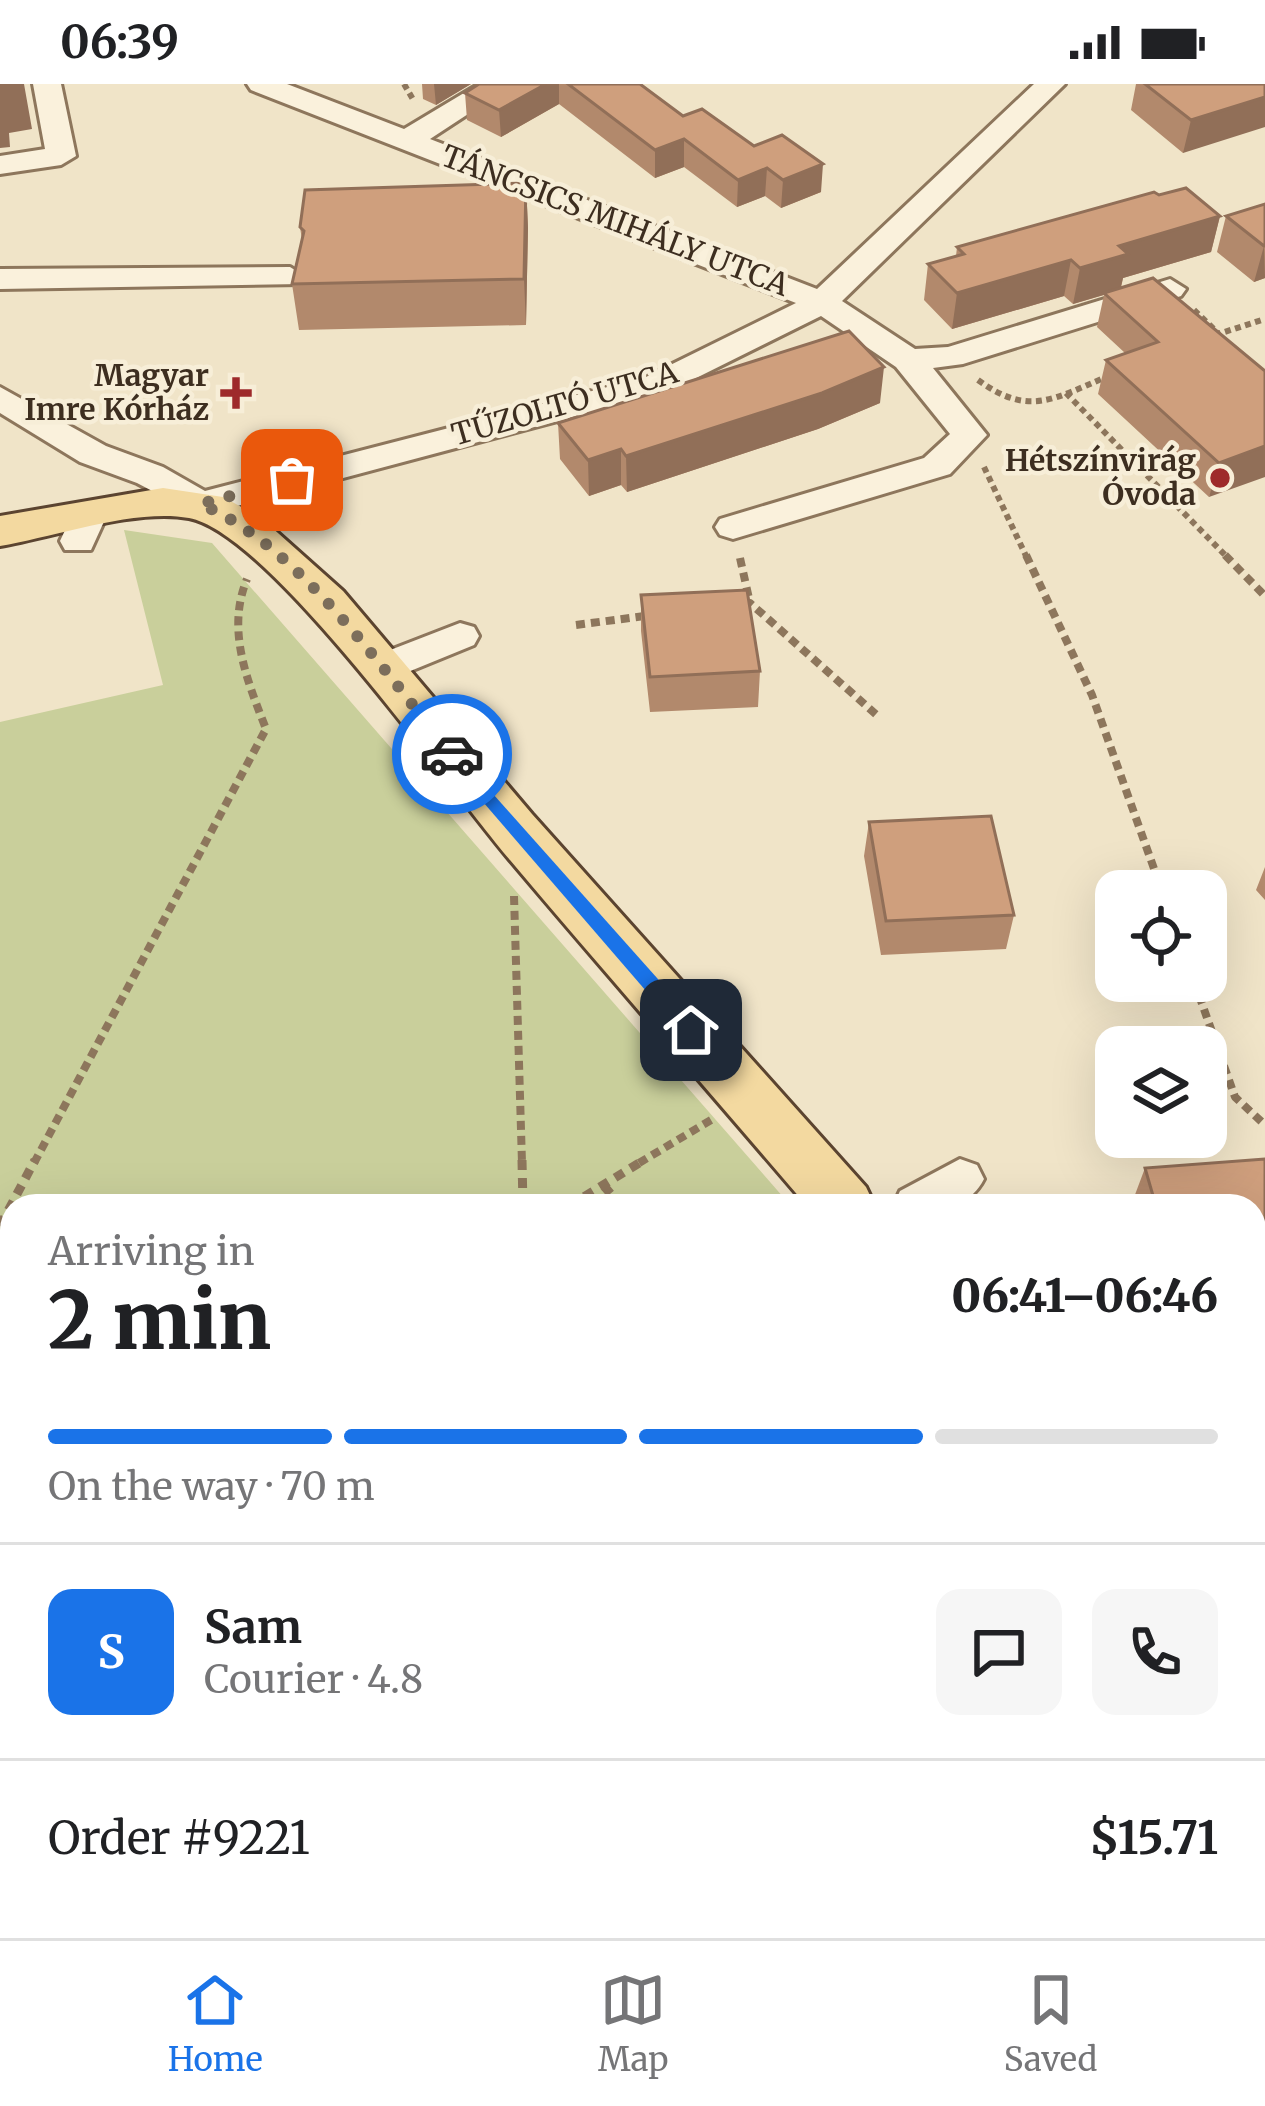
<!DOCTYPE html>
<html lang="en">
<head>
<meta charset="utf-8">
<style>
  body { margin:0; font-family:Merriweather,serif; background:#f6f6f6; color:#202124; height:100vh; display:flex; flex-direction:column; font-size:45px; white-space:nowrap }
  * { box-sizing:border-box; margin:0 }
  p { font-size:39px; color:#757577 }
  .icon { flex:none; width:66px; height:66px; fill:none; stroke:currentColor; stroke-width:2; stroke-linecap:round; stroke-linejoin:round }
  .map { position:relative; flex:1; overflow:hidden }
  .panel { position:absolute; left:0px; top:1110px; width:1266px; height:744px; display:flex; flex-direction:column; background:#fff; border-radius:36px 36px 0 0; box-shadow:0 12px 48px #0002 }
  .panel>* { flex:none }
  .buttons { position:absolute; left:1095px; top:786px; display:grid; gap:24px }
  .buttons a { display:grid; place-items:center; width:132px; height:132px; border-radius:24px; background:#fff; box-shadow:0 12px 48px #0002; font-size:60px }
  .pin { position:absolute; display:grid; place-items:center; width:102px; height:102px; color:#fff; margin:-51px; border-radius:24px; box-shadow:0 6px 18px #0006 }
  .courier { position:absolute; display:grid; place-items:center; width:120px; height:120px; margin:-60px; border:9px solid #1a73e8; border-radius:50%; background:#fff; color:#222; box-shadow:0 3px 15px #0007 }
  .headline em { font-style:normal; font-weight:800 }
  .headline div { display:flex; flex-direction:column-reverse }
  .headline { display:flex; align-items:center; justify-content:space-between; height:204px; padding:0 48px }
  h1 { font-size:78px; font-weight:800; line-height:90px }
  .bar { display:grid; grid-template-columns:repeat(4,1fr); gap:18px 12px; align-content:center; height:144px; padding:0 48px }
  .bar i { height:15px; border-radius:9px; background:#e0e0e0 }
  .bar .current { background:#1a73e8 }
  .bar p { grid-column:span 4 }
  .line { display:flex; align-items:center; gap:30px; padding:0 48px; border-top:3px solid #e0e0e0 }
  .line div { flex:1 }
  .round { display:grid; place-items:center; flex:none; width:126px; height:126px; border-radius:24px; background:#f6f6f6 }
  .status { display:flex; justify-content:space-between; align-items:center; height:84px; padding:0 60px; background:#fff; direction:ltr }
  .status svg { height:33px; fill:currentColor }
  .dock { display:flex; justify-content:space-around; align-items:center; height:168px; border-top:3px solid #e0e0e0; background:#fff; font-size:33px; color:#757577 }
  .dock a { display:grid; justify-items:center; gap:6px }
  .dock .current { color:#1a73e8 }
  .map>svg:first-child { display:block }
  .green { fill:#c9cf9b }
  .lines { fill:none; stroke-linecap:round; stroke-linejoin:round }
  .minor-casing { stroke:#8d765c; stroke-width:6 }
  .major-casing { stroke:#5b4430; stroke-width:6 }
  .path-far2 { stroke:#8d765c; stroke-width:6; stroke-dasharray:6 4.5; stroke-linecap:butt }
  .path-far1 { stroke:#8d765c; stroke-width:8; stroke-dasharray:9 6; stroke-linecap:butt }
  .path { stroke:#8d765c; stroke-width:9; stroke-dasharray:10 8; stroke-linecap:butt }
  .minor { fill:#faf1dc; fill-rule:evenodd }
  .major { fill:#f3d9a0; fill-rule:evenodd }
  .wall { fill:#b2896c }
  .shaded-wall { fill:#916f58 }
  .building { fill:#cf9f7d; stroke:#916f58; stroke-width:3 }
  .route { fill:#1a73e8 }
  .done { stroke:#7c6e5b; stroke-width:12; stroke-dasharray:0 21.6 }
  .poi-dot { fill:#9e2a2b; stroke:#f7eed8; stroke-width:4.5 }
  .labels { text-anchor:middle; stroke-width:9; stroke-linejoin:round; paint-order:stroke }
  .far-street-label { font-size:30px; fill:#3d2e20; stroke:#f7eed8 }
  .far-poi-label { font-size:30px; font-weight:bold; fill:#3d2e20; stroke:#f7eed8; text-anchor:end }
</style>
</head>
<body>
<div class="status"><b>06:39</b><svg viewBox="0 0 49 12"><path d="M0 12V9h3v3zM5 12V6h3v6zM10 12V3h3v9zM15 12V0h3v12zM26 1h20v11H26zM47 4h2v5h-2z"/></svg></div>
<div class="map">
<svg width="1265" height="1854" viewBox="0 0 1265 1854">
  <rect width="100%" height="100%" fill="#f0e4c8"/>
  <path class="green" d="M 124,446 L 212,459 L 791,1122 L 12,1122 L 12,1842 L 1030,1842 L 1021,1854 L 0,1854 L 0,638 L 163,601 Z"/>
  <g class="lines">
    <defs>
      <path id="minor" d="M 33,0 L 61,0 L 76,72 L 61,81 L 0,90 L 0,72 L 45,65 Z
        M 247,0 L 287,0 L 404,45 L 479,0 L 514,0 L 430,55 L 817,205 L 1034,0 L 1065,0 L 842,217 L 915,265 L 948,263 L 1170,195 L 1186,205 L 1181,212 L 963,280 L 933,284 L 987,351 L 950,390 L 733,455 L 720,451 L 715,443 L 720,435 L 924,374 L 950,350 L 896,283 L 821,232 L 670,307 L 200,432 L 137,399 L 80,378 L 0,329 L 0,303 L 106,362 L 163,383 L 205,407 L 646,293 L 796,219 L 251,6 Z
        M 290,183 L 306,193 L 301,200 L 0,205 L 0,185 Z
        M 89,419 L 102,423 L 107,431 L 91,466 L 65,466 L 60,457 L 76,423 Z
        M 460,539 L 474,543 L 479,552 L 474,561 L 381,599 L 367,595 L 361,585 L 367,575 Z
        M 960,1075 L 977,1081 L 984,1095 C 966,1131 928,1122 893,1122 L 900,1107 Z"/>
      <path id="major" d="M 163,404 L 223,413 L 260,433 L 343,507 L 532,730 L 866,1103 L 875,1122 L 807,1122 C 708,1006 608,892 510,776 C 450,706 270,449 189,434 C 135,424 54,453 0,462 L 0,432 Z
        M 1254,1557 L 1265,1562 L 1265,1642 L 1254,1637 Z
        M 1056,1842 L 1138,1842 L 1133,1854 L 1051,1854 Z"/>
    </defs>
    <use href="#minor" class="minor-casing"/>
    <use href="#major" class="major-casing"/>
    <path class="path-far2" d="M 404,0 L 414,17
      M 1194,226 L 1218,249
      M 1215,251 L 1265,235
      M 978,296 C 1028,333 1054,315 1106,293
      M 1066,309 L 1228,474
      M 984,383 L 1027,474"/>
    <path class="path-far1" d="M 1026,471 L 1092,611 L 1162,807
      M 1225,471 L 1265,512
      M 740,474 L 750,519
      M 744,520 L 750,519 L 879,633
      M 576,541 L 645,532
      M 514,812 L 522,1079
      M 1194,897 L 1235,1013 L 1265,1041
      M 34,1079 L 266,645 C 247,596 226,546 247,495
      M 639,1079 L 711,1036"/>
    <path class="path" d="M 522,1076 L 523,1122
      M 604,1102 L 621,1122
      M 569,1122 L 644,1076
      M 0,1142 L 35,1076
      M 0,1348 L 12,1346
      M 1265,1516 L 1258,1525 L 1265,1531
      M 1254,1814 L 1265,1807
      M 532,1842 L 532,1854
      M 107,1854 L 124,1842
      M 638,1854 L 647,1842
      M 1205,1854 L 1214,1842"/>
    <use href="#minor" class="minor"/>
    <use href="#major" class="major"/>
  </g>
  <path class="wall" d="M 422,0 L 471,0 L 436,21 L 423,15 Z
    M 479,0 L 640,0 L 683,32 L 754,62 L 821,108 L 781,124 L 765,112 L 737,123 L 684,83 L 655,94 L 559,20 L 501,53 L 467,36 L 465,9 Z
    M 1136,0 L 1265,0 L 1183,69 L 1131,26 Z
    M 526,99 L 528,144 L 526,241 L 299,246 L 292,200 L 302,156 L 300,143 Z
    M 1159,111 L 1220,132 L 1211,168 L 1123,194 L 1121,204 L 1265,287 L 1209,413 L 1098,310 L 1106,276 L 1125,269 L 1097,243 L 1104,211 L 1073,220 L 1064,212 L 952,245 L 924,216 L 928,180 L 956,172 L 957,163 Z
    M 1265,120 L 1265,194 L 1254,198 L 1217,168 L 1226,132 Z
    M 880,319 L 818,345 L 627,408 L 621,401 L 589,412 L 560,375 L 558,339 Z
    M 641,511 L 760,587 L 758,623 L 650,628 L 641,547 Z
    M 869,738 L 1014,831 L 1006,865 L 881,871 L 864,772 Z
    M 1265,783 L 1265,816 L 1256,806 Z
    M 1265,1075 L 1265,1224 L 1254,1224 L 1254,1122 L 1134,1122 L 1133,1116 L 1145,1084 Z"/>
  <path class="shaded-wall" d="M 0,0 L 24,0 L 32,45 L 9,49 L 10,63 L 0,64 Z
    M 434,0 L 471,0 L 436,21 Z
    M 546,0 L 559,0 L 559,20 L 501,53 L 499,26 Z
    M 1265,13 L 1265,43 L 1183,69 L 1191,36 Z
    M 684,55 L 684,83 L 655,94 L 655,66 Z
    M 823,80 L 821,108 L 781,124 L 783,96 Z
    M 767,84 L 765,112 L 737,123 L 738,96 Z
    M 526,99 L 528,144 L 526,241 L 524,195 Z
    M 1220,132 L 1211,168 L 1123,194 L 1120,206 L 1073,220 L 1080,184 L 1119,162 Z
    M 1264,162 L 1265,194 L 1254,198 Z
    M 1071,176 L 1064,212 L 952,245 L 957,209 Z
    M 884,283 L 880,319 L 818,345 L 627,408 L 626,372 Z
    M 1265,362 L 1265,393 L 1209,413 L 1219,379 Z
    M 621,365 L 621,401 L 589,412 L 588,376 Z"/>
  <path class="building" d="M 479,0 L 546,0 L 499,26 L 465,9 Z
    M 568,0 L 640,0 L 683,32 L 702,25 L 754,62 L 782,51 L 823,80 L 783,96 L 767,84 L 738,96 L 684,55 L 655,66 Z
    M 1145,0 L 1265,0 L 1265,13 L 1191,36 Z
    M 526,99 L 524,195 L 292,200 L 304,147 L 300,143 L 305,106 Z
    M 1186,104 L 1220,132 L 1119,162 L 1128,170 L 1080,184 L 1071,176 L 957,209 L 928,180 L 964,170 L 957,163 L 1154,108 L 1159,111 Z
    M 1265,120 L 1265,162 L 1264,162 L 1226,132 Z
    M 1153,194 L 1265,287 L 1265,362 L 1219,379 L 1106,276 L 1158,258 L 1104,209 Z
    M 849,247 L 884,283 L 822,309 L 626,372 L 621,365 L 588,376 L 558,339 Z
    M 747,506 L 760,587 L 650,593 L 641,511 Z
    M 991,732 L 1014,831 L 886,837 L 869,738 Z
    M 1265,1075 L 1265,1195 L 1254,1196 L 1254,1122 L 1156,1122 L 1145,1084 Z"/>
  <path class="route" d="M 452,664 L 698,940 L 698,951 L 684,951 L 446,675 L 443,670 Z"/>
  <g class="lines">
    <path class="done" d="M 292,396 L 200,420 C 299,461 384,588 452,670"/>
  </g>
  <g class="poi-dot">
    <path d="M230 291h12v12h12v12h-12v12h-12v-12h-12v-12h12z"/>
    <circle cx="1220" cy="394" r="12"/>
  </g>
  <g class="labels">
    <g class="far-street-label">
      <text transform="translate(615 137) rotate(21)" y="10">TÁNCSICS MIHÁLY UTCA</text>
      <text transform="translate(565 320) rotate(-16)" y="10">TŰZOLTÓ UTCA</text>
    </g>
    <g class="far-poi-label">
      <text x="209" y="302">Magyar<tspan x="209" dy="34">Imre Kórház</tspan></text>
      <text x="1196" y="387">Hétszínvirág<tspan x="1196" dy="34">Óvoda</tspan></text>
    </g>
  </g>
</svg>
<div class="buttons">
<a><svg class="icon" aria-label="locate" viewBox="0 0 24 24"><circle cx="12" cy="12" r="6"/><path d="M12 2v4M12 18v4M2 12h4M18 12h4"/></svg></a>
<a><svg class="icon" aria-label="layers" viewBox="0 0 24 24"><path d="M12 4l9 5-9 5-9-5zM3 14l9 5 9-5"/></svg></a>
</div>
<div class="pin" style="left:292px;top:396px;background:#ea580c"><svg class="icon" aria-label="bag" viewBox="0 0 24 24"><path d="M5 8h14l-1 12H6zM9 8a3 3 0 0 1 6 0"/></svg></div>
<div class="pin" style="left:691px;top:946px;background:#1f2937"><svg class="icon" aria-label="home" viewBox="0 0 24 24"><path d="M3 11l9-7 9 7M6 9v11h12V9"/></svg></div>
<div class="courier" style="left:452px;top:670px"><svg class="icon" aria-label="car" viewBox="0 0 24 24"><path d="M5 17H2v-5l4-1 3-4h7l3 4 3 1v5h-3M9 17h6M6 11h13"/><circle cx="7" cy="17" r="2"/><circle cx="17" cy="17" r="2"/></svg></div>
<section class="panel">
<div class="headline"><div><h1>2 min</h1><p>Arriving in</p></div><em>06:41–06:46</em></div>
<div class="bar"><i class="current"></i><i class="current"></i><i class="current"></i><i></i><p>On the way · 70 m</p></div>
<div class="line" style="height:216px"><b class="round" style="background:#1a73e8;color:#fff">S</b><div><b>Sam</b><p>Courier · 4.8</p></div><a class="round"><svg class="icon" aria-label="chat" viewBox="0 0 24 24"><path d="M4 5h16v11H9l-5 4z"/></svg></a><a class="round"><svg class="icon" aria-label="phone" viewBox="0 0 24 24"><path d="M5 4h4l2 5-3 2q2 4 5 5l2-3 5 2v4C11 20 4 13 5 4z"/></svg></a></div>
<div class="line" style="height:156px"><div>Order #9221</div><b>$15.71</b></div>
</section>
</div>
<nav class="dock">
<a class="current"><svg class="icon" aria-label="home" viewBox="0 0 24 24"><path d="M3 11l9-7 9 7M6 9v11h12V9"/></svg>Home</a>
<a><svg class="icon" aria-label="map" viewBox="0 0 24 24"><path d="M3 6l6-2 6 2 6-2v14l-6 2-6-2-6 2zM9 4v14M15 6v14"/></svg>Map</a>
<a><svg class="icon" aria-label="saved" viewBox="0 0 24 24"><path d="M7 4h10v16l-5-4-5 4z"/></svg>Saved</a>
</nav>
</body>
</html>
